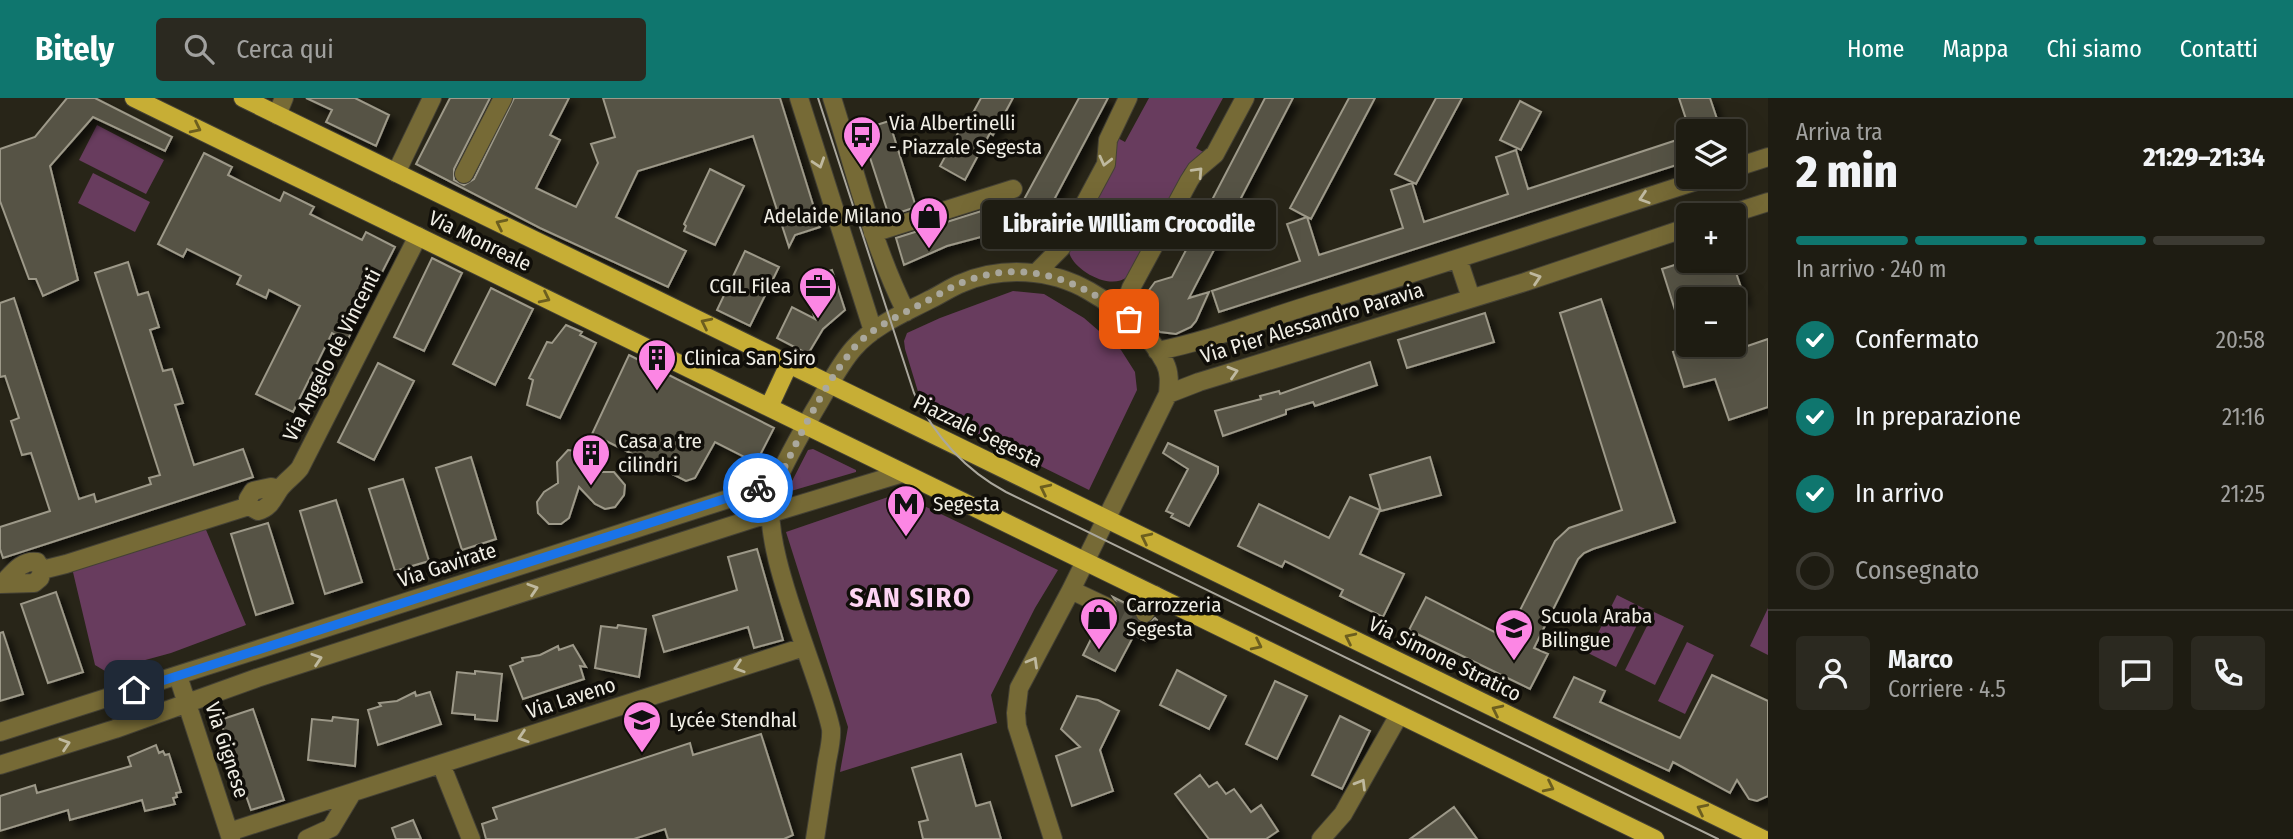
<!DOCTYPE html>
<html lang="it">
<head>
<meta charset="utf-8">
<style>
  body { margin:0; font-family:"Fira Sans Condensed",sans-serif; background:#2b2920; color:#f1f3f6; height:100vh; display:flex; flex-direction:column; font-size:26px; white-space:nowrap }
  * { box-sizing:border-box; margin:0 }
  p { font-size:23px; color:#a1a19f }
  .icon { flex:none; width:38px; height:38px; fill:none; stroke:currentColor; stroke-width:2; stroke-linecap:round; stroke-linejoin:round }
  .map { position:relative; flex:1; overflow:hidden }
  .panel { display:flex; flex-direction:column; background:#1e1c12; width:525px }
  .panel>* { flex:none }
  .fabs { position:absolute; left:1676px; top:21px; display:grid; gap:14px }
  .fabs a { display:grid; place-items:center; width:70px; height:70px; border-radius:7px; background:#1e1c12; box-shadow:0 7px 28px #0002,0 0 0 2px #3c3a32; font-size:35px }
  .pin { position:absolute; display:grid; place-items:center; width:60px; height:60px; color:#fff; margin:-30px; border-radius:14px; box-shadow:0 4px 10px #0006 }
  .courier { position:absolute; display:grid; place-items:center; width:70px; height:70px; margin:-35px; border:5px solid #1a73e8; border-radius:50%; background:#fff; color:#222; box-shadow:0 2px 9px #0007 }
  .bubble { position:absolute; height:49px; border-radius:7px; background:#1e1c12; box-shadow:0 7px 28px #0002,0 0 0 2px #3c3a32; font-size:23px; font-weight:800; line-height:49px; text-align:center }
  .head em { font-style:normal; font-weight:800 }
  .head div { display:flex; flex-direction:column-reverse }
  .head { display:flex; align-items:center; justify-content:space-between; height:119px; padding:0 28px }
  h1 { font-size:46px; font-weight:800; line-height:52px }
  .bar { display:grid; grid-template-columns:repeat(4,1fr); gap:10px 7px; align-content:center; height:84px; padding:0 28px }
  .bar i { height:9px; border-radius:5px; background:#3c3a32 }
  .bar .selected { background:#0f766e }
  .bar p { grid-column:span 4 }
  .line { display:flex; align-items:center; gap:18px; padding:0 28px; border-top:2px solid #3c3a32 }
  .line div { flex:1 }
  .round { display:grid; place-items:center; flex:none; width:74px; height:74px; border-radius:7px; background:#2b2920 }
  ol { padding:0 28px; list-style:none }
  li { display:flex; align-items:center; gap:21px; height:77px }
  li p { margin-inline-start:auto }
  li .icon { padding:7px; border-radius:50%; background:#0f766e; color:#fff; stroke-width:4 }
  li:last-child { color:#a1a19f }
  li i { width:38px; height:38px; border:4px solid #3c3a32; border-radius:50% }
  header { display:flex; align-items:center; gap:42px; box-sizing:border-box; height:98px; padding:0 35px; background:#0f766e; color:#fff }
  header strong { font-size:33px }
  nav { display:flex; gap:38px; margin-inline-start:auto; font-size:24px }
  .search { width:490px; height:63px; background:#2b2920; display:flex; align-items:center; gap:18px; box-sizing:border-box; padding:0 24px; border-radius:7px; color:#a1a19f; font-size:26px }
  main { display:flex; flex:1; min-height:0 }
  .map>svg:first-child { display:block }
  .green { fill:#683c5e }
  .building { fill:#575345; stroke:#9d9989; stroke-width:2; filter:url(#shadow) }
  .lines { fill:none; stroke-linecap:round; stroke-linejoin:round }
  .minor-tunnel { stroke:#464337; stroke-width:18; stroke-dasharray:18 9; stroke-linecap:butt }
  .minor-casing { stroke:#444135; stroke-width:20 }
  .major-casing { stroke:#444135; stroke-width:20 }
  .minor { stroke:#766a36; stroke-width:18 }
  .major { stroke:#c7ae35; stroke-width:18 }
  .tram { stroke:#aaa79d; stroke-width:2 }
  .oneway { stroke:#6c5e1f }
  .oneway2 { stroke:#bfb99f }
  .done { stroke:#aaa89d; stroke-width:7; stroke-dasharray:0 12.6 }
  .route { stroke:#1a73e8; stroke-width:9 }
  .labels { text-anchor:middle; stroke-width:7; stroke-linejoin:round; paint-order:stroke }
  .poi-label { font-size:21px; fill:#f0eee5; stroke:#100e09; text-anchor:start }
  .street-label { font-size:21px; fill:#f0eee5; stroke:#100e09 }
  .district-label { font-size:28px; font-weight:bold; letter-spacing:2px; fill:#fdd4f3; stroke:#100e09 }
</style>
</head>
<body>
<header>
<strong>Bitely</strong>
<div class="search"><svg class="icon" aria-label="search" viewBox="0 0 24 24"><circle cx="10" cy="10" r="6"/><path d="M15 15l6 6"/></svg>Cerca qui</div>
<nav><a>Home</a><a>Mappa</a><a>Chi siamo</a><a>Contatti</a></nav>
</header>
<main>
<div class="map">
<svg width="1768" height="741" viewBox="0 0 1768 741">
  <defs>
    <filter id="shadow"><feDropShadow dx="6" dy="6" stdDeviation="3.5" flood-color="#0009"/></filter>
  </defs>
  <rect width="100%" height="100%" fill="#282518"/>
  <path class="green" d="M 1149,0 L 1223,0 L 1196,50 L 1207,56 L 1185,71 L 1127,179 C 1110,193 1073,172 1069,154 L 1114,38 L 1125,44 Z
    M 97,27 L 164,62 L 146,96 L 79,62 Z
    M 93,75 L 150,104 L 135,134 L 78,105 Z
    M 1013,193 L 1044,196 L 1084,220 L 1121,252 L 1135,274 L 1137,292 L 1089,392 L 923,310 L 905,251 L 904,243 L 907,235 L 940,220 Z
    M 813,351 L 856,372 L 856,374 L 791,393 L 789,389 L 808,352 Z
    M 894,397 L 920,406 L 1058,472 L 1035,510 L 991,597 L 997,625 L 840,674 L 848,629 L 786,434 Z
    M 204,427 L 246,527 L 171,555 L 105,573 L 95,567 L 72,470 Z
    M 1617,497 L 1645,511 L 1616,569 L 1588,555 Z
    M 1768,510 L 1768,557 L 1750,548 Z
    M 1654,514 L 1684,528 L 1655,587 L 1625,572 Z
    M 1687,544 L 1714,557 L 1685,616 L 1658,603 Z"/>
  <path class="building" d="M 67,0 L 95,0 L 172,39 L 165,53 L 93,19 L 50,68 L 78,182 L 43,198 L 36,181 L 29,181 L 0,103 L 0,51 L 35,39 Z
    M 306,0 L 355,0 L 389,17 L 376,48 L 326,24 L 332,12 Z
    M 450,0 L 490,0 L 454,71 L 454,82 L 464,87 L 474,81 L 514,0 L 569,0 L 550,37 L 560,42 L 536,90 L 576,109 L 598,65 L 591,46 L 615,39 L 603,0 L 780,0 L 820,129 L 795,137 L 789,149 L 753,38 L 638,73 L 616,119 L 686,153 L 668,189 L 540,130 L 416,66 Z
    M 981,0 L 1013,0 L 993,37 L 990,35 L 965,82 L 940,68 L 965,22 L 968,24 Z
    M 1079,0 L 1108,0 L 1038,132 L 992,136 L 947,148 L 904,167 L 896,140 L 991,110 L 1021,107 Z
    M 1265,0 L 1293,0 L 1189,200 L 1209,194 L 1196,223 L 1191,229 L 1176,236 L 1160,234 L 1147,223 L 1144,215 L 1144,199 L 1155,184 L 1172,179 Z
    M 1349,0 L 1375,0 L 1311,121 L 1307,119 L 1319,157 L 1403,130 L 1391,92 L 1412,85 L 1424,124 L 1508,96 L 1496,59 L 1516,52 L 1528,91 L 1689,38 L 1689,63 L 1219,214 L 1212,193 L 1300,163 L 1287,126 L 1307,119 L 1290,110 Z
    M 1436,0 L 1462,0 L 1416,86 L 1395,76 Z
    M 1679,0 L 1710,0 L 1721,33 L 1690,33 Z
    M 1520,3 L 1541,14 L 1521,52 L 1500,42 Z
    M 889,23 L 916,109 L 889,118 L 861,32 Z
    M 204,55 L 232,69 L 228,77 L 280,103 L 284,94 L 314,109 L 310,116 L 362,142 L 366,134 L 395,149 L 347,243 L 332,235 L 293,314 L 256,296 L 300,208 L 269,192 L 266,200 L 237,186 L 241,178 L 187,151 L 183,159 L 158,146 Z
    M 710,71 L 744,88 L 715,147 L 684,133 L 686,128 L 684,126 Z
    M 745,153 L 779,169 L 750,228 L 717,212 Z
    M 432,160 L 462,175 L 424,253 L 394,239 Z
    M 1687,163 L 1732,163 L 1745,201 L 1689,201 L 1689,246 L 1686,247 L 1662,171 Z
    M 128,164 L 138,197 L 148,194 L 159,229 L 150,232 L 163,273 L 172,271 L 183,305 L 175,307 L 194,367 L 243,351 L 253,379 L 3,460 L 0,451 L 0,429 L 50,413 L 31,355 L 22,357 L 11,323 L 19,320 L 5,278 L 0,279 L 0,205 L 14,200 L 79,401 L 94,396 L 96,404 L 151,386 L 149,380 L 160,377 L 95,175 Z
    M 832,172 L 845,212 L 823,231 L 808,256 L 777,240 L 792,209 L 815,221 L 802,181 Z
    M 491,190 L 533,211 L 495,287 L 453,266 Z
    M 1601,201 L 1675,424 L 1593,451 L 1584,455 L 1578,461 L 1534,550 L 1548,556 L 1530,591 L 1409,532 L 1426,499 L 1506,540 L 1555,443 L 1569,430 L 1622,412 L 1560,215 Z
    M 1485,215 L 1494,244 L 1407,270 L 1398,242 Z
    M 566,227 L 582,234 L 580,237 L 596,245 L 560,320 L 527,307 L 533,282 L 529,280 L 547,244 L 552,245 Z
    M 1768,241 L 1768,309 L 1729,322 L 1715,281 L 1684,289 L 1673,254 L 1696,247 L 1724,247 L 1727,255 Z
    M 629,257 L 774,330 L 756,365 L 715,344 L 695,380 L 686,383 L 592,336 Z
    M 1370,264 L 1377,287 L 1315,308 L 1313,304 L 1286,312 L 1286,316 L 1223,338 L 1215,313 L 1261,301 L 1260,298 L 1279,293 L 1280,296 Z
    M 378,265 L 414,283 L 374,362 L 338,344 Z
    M 1168,345 L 1218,369 L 1218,375 L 1189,428 L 1171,419 L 1173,416 L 1166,413 L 1188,371 L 1163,355 Z
    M 568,352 L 588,355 L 596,374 L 614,374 L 625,387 L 624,397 L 615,409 L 605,411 L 595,406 L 579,389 L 569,420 L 561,426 L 549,426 L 538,415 L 537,404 L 544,394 L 558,385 L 557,364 Z
    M 471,359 L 496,441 L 462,452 L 436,370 Z
    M 1430,359 L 1441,397 L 1381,413 L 1370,377 Z
    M 403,381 L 429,463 L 395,473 L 369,391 Z
    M 1350,399 L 1380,412 L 1360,456 L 1404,476 L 1383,519 L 1340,498 L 1343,492 L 1285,463 L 1282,469 L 1238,448 L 1259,406 L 1329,440 Z
    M 336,402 L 362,484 L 325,496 L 300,413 Z
    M 268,425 L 293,505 L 256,517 L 231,436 Z
    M 757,451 L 783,542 L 754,550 L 748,529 L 664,554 L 653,518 L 737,492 L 728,459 Z
    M 56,494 L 83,574 L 48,585 L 21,506 Z
    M 1113,499 L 1135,510 L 1135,520 L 1140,525 L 1146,526 L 1155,520 L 1157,522 L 1146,543 L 1134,537 L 1115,573 L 1083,557 L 1102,519 L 1109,520 L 1117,514 L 1118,507 Z
    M 618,527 L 646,531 L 639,579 L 595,570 L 601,528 L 617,530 Z
    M 3,534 L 23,596 L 0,603 L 0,535 Z
    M 573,547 L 586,569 L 580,568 L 584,581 L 523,601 L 510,568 L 523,563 L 522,560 L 540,557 L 558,548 L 559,552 Z
    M 1177,572 L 1226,598 L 1209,631 L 1160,607 Z
    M 475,573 L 502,576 L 497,623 L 475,621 L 475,617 L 452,615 L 457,574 L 475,576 Z
    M 1712,577 L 1768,603 L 1768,698 L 1757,703 L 1749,701 L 1737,682 L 1730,695 L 1673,664 L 1669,673 L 1554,619 L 1574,579 L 1605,593 L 1600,604 L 1680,640 Z
    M 1275,583 L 1307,598 L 1277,661 L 1246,646 Z
    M 415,594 L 416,598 L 430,594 L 441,626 L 378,647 L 368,612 L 381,608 L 379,605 L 397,603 Z
    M 1077,598 L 1098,602 L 1119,613 L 1100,652 L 1113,693 L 1072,708 L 1056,658 L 1080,649 L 1061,631 Z
    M 253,611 L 284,702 L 251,712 L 220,622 Z
    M 1340,618 L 1370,633 L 1342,691 L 1312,677 Z
    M 333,619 L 358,622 L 355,668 L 308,662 L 312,621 L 332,623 Z
    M 761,636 L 793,737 L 784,741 L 668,741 L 665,731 L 634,741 L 486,741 L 482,726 L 497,721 L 493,710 L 690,645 L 693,657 Z
    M 156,647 L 159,655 L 163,653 L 165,657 L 169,656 L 181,694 L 176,695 L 177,699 L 173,700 L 175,706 L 145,713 L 142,702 L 70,722 L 68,712 L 0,733 L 0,698 L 35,687 L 37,695 L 131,668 L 128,659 Z
    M 961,656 L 976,708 L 990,704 L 1001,741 L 923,741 L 919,724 L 928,722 L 912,670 Z
    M 1200,677 L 1209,689 L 1217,684 L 1226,696 L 1234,691 L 1251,714 L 1261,707 L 1278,733 L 1266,741 L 1209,741 L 1175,696 Z
    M 1454,709 L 1477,741 L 1410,741 Z
    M 413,722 L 421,741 L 396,741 L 392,730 Z"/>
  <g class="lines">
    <path class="minor-tunnel" d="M 1107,509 L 1139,525 L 1145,515"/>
    <defs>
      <path id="minor" d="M 799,0 L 873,233
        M 832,0 C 855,72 872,146 906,214
        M 277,17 L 284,0
        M 1734,70 L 1768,59
        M 396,75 L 432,0
        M 464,76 L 503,0
        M 1727,117 L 1768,104
        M 873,135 L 1013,91
        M 1458,161 L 1471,200
        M 1037,174 L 1061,150 L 1106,66 L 1108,42 L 1128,0
        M 1129,221 L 1126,204 L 1131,190 L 1189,83 L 1196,72 L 1215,56 L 1245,0
        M 1157,253 C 1213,242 1266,220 1320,204 C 1450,164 1579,121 1709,79
        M 1168,296 L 1199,284 L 1525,184 L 1689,129
        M 279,391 L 271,389 L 253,393 L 248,401 L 249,408 L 258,413 C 270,410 273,401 279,392 C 284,384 294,378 300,370 L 418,138
        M 42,472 L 66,466 L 249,408
        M 0,486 L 34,485 L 40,480 L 42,472 L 37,464 C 21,462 13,475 2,486
        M 1071,492 L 1107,509
        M 1145,515 L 1155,497
        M 178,578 L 231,741
        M 0,634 L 775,386
        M 441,666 L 471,741
        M 0,667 L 115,631 L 257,580 L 752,421 L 903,375
        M 229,734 L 804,549
        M 307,741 L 331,730 L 352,695
        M 815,741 C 819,715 823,689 827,663 C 829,653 832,641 831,631 C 820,576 752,435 775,387 C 786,362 800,337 814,313 C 827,292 838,268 854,250 C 873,228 904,215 929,202 C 940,197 951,189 962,185 C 1002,168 1051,171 1089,193 C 1117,209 1150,235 1165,265 C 1170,275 1169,285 1168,296 L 1071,492 L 1019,590 L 1016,615 L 1017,628 L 1053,741
        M 1321,741 L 1343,716 L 1399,617"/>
      <path id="major" d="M 134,0 L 1655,741
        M 243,0 L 1763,741
        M 769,309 L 789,266"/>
    </defs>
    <use href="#minor" class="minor-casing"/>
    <use href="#major" class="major-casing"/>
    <use href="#minor" class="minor"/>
    <use href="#major" class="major"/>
    <path class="tram" d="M 818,0 L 914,295 C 934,337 965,372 1006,394 L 1718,741"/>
  </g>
  <defs><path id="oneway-chevron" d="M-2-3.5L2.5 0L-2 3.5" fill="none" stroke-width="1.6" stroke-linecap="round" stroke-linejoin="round" transform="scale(1.75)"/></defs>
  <g class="oneway">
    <use href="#oneway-chevron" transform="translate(196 30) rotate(26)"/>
    <use href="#oneway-chevron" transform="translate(501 126) rotate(-154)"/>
    <use href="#oneway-chevron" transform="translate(545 200) rotate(26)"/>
    <use href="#oneway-chevron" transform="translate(706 225) rotate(-154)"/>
    <use href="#oneway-chevron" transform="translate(1045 391) rotate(-154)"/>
    <use href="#oneway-chevron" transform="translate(1146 440) rotate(-154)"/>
    <use href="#oneway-chevron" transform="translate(1350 540) rotate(-154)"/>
    <use href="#oneway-chevron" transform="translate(1257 547) rotate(26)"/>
    <use href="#oneway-chevron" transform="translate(1497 612) rotate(-154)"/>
    <use href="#oneway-chevron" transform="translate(1549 689) rotate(26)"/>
    <use href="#oneway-chevron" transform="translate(1702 711) rotate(-154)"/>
  </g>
  <g class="oneway2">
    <use href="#oneway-chevron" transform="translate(1105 63) rotate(104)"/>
    <use href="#oneway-chevron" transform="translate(819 65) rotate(72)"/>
    <use href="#oneway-chevron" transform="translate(1198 74) rotate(-47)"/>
    <use href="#oneway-chevron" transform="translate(1644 100) rotate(162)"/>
    <use href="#oneway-chevron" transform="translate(1536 180) rotate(-18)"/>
    <use href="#oneway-chevron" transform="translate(1233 274) rotate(-17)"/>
    <use href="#oneway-chevron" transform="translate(533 491) rotate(-18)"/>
    <use href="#oneway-chevron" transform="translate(317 561) rotate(-18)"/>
    <use href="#oneway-chevron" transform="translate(1033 564) rotate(-60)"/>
    <use href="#oneway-chevron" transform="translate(739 569) rotate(162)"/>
    <use href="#oneway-chevron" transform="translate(523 639) rotate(162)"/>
    <use href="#oneway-chevron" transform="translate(65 646) rotate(-18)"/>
    <use href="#oneway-chevron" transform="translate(1361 686) rotate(-59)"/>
  </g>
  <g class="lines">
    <path class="done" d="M 758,390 L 775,386 L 779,381 C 800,337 822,290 853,251 C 869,231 897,219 919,207 C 933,200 947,191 961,185 C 1023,159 1080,181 1129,221"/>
    <path class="route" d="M 134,592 L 758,390"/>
  </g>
  <defs>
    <symbol id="bus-pin" viewBox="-11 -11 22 30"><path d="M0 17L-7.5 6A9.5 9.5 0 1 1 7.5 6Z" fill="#fc86e4" stroke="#100e09"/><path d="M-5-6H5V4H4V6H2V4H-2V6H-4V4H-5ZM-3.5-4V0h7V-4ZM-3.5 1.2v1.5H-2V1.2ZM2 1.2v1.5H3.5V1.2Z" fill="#111"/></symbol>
    <symbol id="shop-pin" viewBox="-11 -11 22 30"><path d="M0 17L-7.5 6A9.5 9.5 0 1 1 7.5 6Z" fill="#fc86e4" stroke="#100e09"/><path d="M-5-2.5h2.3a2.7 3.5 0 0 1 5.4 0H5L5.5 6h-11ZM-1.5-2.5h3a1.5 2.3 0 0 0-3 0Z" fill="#111"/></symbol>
    <symbol id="office-pin" viewBox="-11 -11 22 30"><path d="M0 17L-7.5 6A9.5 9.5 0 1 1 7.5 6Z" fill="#fc86e4" stroke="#100e09"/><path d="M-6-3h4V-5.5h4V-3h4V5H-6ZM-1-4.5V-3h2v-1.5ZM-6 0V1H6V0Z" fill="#111"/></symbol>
    <symbol id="building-pin" viewBox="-11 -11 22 30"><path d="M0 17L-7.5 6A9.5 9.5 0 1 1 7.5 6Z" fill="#fc86e4" stroke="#100e09"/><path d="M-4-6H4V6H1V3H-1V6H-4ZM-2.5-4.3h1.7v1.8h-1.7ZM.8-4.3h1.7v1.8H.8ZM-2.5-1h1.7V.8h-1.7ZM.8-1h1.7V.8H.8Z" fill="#111"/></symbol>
    <symbol id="metro-pin" viewBox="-11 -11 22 30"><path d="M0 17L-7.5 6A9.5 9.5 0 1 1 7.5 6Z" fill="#fc86e4" stroke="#100e09"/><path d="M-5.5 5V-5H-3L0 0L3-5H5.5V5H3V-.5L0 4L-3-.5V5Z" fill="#111"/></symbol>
    <symbol id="school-pin" viewBox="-11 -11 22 30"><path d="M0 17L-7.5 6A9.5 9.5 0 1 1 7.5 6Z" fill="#fc86e4" stroke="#100e09"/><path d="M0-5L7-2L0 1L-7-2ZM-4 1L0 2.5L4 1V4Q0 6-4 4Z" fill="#111"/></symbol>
  </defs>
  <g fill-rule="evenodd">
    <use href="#bus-pin" x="840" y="15" width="44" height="60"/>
    <use href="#shop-pin" x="907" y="96" width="44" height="60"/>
    <use href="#office-pin" x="796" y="166" width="44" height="60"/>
    <use href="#building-pin" x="635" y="238" width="44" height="60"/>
    <use href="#building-pin" x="569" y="333" width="44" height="60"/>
    <use href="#metro-pin" x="884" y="384" width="44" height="60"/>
    <use href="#shop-pin" x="1077" y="497" width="44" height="60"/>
    <use href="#school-pin" x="1492" y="508" width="44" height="60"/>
    <use href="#school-pin" x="620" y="600" width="44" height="60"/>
  </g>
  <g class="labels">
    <g class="poi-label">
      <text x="889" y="32">Via Albertinelli<tspan x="889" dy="24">- Piazzale Segesta</tspan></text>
      <text x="902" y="125" text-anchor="end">Adelaide Milano</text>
      <text x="791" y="195" text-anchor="end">CGIL Filea</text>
      <text x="684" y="267">Clinica San Siro</text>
      <text x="618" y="350">Casa a tre<tspan x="618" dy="24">cilindri</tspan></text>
      <text x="933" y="413">Segesta</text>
      <text x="1126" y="514">Carrozzeria<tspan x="1126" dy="24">Segesta</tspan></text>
      <text x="1541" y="525">Scuola Araba<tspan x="1541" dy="24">Bilingue</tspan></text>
      <text x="669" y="629">Lycée Stendhal</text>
    </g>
    <g class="street-label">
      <text transform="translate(480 143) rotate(26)" y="7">Via Monreale</text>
      <text transform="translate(1312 225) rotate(-17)" y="7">Via Pier Alessandro Paravia</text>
      <text transform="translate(332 257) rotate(-63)" y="7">Via Angelo de Vincenti</text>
      <text transform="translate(978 333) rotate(26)" y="7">Piazzale Segesta</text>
      <text transform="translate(447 467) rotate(-18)" y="7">Via Gavirate</text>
      <text transform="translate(1445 561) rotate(26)" y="7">Via Simone Stratico</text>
      <text transform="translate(571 600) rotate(-18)" y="7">Via Laveno</text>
      <text transform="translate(227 652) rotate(72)" y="7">Via Gignese</text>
    </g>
    <g class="district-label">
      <text x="911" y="509">SAN SIRO</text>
    </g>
  </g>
</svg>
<div class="fabs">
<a><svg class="icon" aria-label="layers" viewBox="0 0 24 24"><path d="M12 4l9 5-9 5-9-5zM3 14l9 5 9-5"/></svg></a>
<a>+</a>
<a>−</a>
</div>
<div class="pin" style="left:1129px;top:221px;background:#ea580c"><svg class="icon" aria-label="bag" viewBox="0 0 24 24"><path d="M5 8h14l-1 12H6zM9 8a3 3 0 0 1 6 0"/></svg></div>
<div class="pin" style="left:134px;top:592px;background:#1f2937"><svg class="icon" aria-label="home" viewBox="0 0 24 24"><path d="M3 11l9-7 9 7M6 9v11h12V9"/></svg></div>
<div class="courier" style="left:758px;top:390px"><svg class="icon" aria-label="bike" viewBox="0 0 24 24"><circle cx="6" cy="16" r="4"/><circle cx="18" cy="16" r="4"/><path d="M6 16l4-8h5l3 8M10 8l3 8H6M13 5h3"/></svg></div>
<div class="bubble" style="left:982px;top:102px;width:294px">Librairie WIlliam Crocodile</div>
</div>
<section class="panel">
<div class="head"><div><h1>2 min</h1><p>Arriva tra</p></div><em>21:29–21:34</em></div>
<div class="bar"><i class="selected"></i><i class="selected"></i><i class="selected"></i><i></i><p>In arrivo · 240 m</p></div>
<ol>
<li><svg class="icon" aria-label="check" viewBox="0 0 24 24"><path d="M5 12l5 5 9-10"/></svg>Confermato<p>20:58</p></li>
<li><svg class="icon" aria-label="check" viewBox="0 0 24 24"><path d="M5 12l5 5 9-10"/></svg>In preparazione<p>21:16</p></li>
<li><svg class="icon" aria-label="check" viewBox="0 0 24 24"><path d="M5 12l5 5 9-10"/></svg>In arrivo<p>21:25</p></li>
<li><i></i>Consegnato</li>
</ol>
<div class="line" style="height:126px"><a class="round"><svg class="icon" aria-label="person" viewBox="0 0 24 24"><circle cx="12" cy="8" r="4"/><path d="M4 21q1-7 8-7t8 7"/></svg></a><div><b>Marco</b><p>Corriere · 4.5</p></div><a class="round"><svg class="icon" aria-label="chat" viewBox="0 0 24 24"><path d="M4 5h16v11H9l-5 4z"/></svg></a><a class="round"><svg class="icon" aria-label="phone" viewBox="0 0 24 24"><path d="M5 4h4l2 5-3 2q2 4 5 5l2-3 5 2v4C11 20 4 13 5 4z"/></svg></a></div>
</section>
</main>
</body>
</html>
